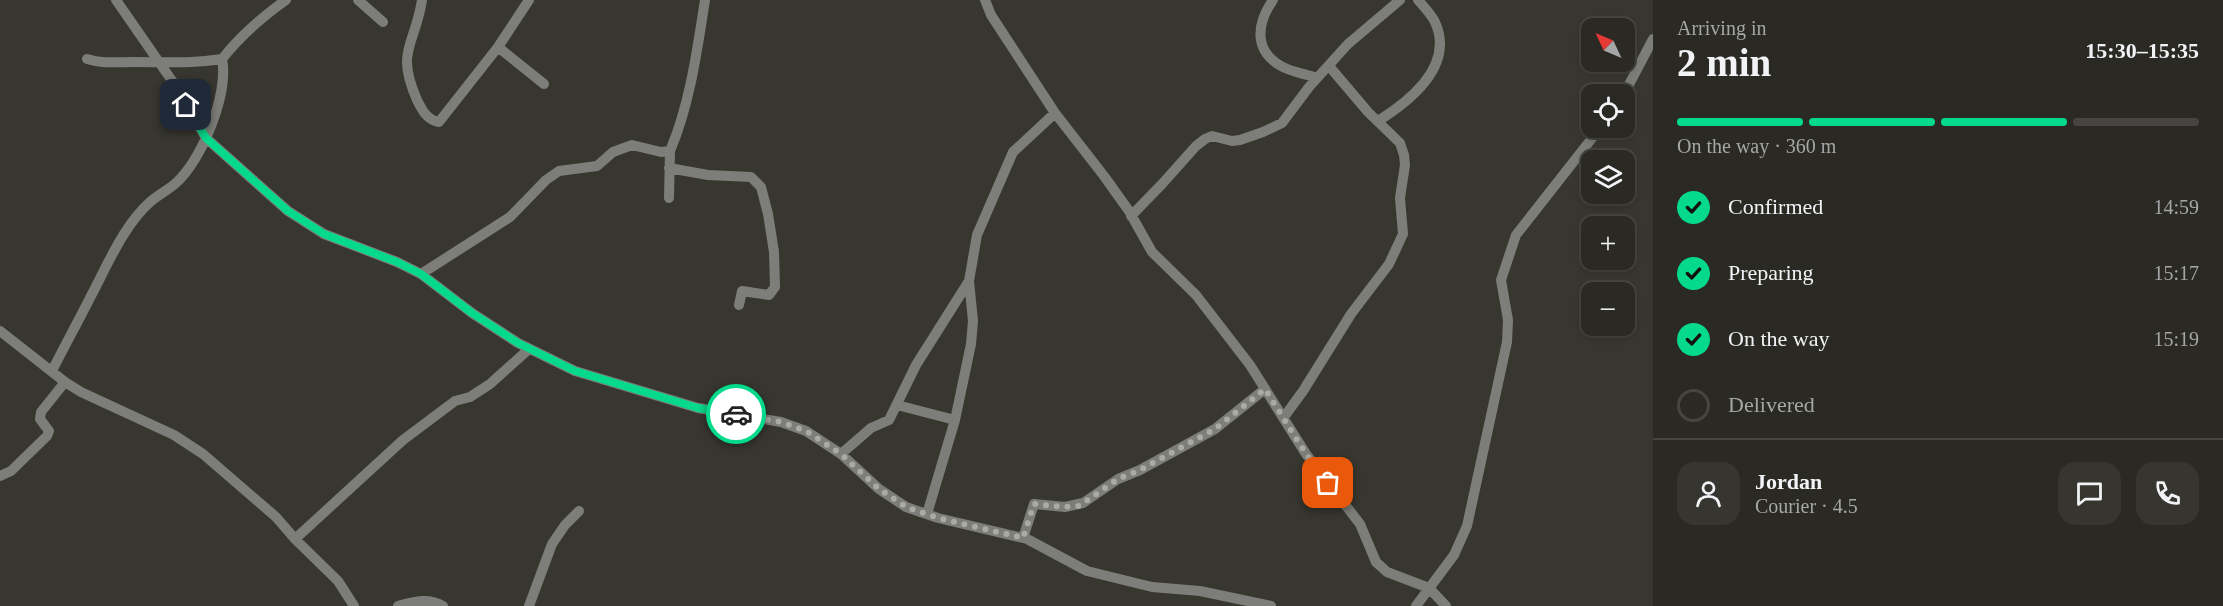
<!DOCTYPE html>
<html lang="en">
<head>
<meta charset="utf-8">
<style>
  body { margin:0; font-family:"Times New Roman",serif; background:#363530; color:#f1f3f6; height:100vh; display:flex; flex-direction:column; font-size:22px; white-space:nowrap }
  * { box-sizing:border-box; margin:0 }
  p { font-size:20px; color:#a5a6a6 }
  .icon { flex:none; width:33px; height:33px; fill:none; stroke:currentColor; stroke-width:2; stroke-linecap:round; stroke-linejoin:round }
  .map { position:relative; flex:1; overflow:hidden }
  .side { display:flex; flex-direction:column; background:#2a2923; width:570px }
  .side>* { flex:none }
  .needle { width:39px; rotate:314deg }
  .buttons { position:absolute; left:1581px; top:18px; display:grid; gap:12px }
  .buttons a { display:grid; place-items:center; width:54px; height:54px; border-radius:12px; background:#2a2923; box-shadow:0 3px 9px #0003,0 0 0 2px #464541; font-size:30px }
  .pin { position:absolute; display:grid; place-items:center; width:51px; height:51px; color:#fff; margin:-26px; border-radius:12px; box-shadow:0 3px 9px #0006 }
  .courier { position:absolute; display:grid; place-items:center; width:60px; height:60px; margin:-30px; border:4px solid #05d98b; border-radius:50%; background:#fff; color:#222; box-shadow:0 2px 8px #0007 }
  .overview em { font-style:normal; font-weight:700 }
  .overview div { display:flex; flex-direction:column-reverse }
  .overview { display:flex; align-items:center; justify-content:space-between; height:102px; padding:0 24px }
  h1 { font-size:39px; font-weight:700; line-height:45px }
  .bar { display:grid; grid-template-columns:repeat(4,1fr); gap:9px 6px; align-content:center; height:72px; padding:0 24px }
  .bar i { height:8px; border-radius:4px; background:#464541 }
  .bar .active { background:#05d98b }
  .bar p { grid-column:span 4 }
  .line { display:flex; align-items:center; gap:15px; padding:0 24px; border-top:2px solid #464541 }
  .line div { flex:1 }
  .round { display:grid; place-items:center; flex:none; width:63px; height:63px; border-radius:18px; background:#363530 }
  ol { padding:0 24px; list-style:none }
  li { display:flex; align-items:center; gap:18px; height:66px }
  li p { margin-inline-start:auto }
  li .icon { padding:6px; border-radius:50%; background:#05d98b; color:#111; stroke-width:4 }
  li:last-child { color:#a5a6a6 }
  li i { width:33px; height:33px; border:3px solid #464541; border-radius:50% }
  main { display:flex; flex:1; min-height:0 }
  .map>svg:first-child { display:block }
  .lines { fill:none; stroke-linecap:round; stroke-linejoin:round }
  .street { stroke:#7d7d79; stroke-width:10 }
  .done { stroke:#abaaa4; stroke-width:6; stroke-dasharray:0 10.8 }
  .route { stroke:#05d98b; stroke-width:8 }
</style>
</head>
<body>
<main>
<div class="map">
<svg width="1653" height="606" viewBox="0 0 1653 606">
  <rect width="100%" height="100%" fill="#38372f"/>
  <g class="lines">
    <path class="street" d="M 116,0 L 177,88 L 206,138 L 288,211 L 324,234 L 397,262 L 421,274 L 472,313 L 518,343 L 575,371 L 698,408 L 781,422 L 806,431 L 841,454 L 879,489 L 906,507 L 938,518 L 1027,539 L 1087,571 L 1152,587 L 1200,591 L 1271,606
      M 358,0 L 383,22
      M 422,0 C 415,46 395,50 417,100 C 422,110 427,120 439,122 L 498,47 L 529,0
      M 985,0 L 991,15 L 1055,113 L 1104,176 L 1129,211 L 1152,252 L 1196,295 L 1250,365 L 1306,454 L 1360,524 L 1376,562 L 1387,572 L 1429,588 L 1446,606
      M 1273,0 C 1257,23 1253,50 1281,66 C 1291,72 1306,74 1317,78
      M 498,47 L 544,84
      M 87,59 C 103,64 116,62 133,62 C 165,62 190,64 222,59
      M 1624,94 L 1653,39
      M 1378,121 C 1410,101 1455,66 1435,22 C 1431,14 1424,7 1418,0
      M 669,168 L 708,175 L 751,177 L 761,187 L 768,214 L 774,252 L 775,287 L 769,295 L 742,291 L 739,305
      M 669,198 L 670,151
      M 1131,216 L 1163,183 L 1196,146 L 1205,139 L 1212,136 L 1232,141 L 1240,140 L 1263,132 L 1282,123 L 1309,87 L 1348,44 L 1400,0
      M 421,274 L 510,217 L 546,180 L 559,171 L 597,166 L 613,152 L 632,145 L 661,152 L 670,151 C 690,104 697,51 705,0
      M 0,331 L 65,382 L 81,392 L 174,435 L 203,454 L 276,517 L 295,539 L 338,581 L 354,606
      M 52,371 C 65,345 79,320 92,294 C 103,273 112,253 124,234 C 131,223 140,211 150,202 C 158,195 168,190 176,183 C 202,160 229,93 222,59 C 241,35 262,17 286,0
      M 897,405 L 955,420
      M 1284,417 L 1303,391 L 1351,314 L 1389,264 L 1403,234 L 1400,198 L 1405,165 L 1404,155 L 1400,143 L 1368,112 L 1329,66
      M 841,454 L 871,428 L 889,420 L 916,365 L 969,281
      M 0,476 L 11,471 L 47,436 L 49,431 L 40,419 L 41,412 L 65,382
      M 927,514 L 955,420 L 971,344 L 973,321 L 969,281 L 977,235 L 1013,152 L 1055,113
      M 1023,538 L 1034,504 L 1065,507 L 1083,503 L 1118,479 L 1140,470 L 1215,429 L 1265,389
      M 295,539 L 403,440 L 455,401 L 470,397 L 490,384 L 529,349
      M 398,606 C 413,602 428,597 443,606
      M 529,606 L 552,544 L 565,525 L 579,511
      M 1416,606 L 1454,555 L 1467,526 L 1507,342 L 1508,320 L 1501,280 L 1516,235 L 1600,128"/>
  </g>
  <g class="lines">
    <path class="done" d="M 736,414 L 781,422 L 806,431 L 841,454 L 879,489 L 906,507 L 938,518 L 1023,538 L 1034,504 L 1065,507 L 1079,506 L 1118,479 L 1140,470 L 1215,429 L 1265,389 L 1306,454 L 1328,483"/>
    <path class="route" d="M 186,105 L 206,138 L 288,211 L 324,234 L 397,262 L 421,274 L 472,313 L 518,343 L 575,371 L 698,408 L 736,414"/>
  </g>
</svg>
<div class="buttons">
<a><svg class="needle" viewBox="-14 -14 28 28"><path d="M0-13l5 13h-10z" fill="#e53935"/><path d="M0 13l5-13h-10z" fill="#a5a6a6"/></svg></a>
<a><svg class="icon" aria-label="locate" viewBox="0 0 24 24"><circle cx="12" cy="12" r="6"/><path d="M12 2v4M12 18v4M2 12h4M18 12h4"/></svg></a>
<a><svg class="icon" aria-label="layers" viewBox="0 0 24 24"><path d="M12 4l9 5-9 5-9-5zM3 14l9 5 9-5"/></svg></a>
<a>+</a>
<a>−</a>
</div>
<div class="pin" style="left:1328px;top:483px;background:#ea580c"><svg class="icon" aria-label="bag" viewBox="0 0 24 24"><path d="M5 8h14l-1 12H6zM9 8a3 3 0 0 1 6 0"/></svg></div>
<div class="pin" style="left:186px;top:105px;background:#1f2937"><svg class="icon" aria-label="home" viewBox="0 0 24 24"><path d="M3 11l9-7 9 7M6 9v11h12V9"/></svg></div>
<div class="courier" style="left:736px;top:414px"><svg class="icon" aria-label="car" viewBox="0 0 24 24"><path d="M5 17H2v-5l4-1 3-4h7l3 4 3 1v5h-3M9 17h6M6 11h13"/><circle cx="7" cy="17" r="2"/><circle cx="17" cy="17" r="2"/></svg></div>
</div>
<section class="side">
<div class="overview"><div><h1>2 min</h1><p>Arriving in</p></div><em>15:30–15:35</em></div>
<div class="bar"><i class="active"></i><i class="active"></i><i class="active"></i><i></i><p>On the way · 360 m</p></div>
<ol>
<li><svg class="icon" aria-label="check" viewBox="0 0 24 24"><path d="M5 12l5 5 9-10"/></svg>Confirmed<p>14:59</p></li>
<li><svg class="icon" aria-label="check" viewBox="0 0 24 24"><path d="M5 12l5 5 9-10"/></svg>Preparing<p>15:17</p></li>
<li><svg class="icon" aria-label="check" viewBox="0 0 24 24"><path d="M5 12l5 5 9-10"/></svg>On the way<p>15:19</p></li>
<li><i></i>Delivered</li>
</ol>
<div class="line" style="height:108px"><a class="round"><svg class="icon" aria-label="person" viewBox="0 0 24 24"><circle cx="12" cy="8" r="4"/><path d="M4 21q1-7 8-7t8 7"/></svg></a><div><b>Jordan</b><p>Courier · 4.5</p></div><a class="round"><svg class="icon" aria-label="chat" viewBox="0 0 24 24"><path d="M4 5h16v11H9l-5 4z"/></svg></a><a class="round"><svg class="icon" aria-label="phone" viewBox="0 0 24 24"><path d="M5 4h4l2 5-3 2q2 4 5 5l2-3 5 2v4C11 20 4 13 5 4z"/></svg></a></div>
</section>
</main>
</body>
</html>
